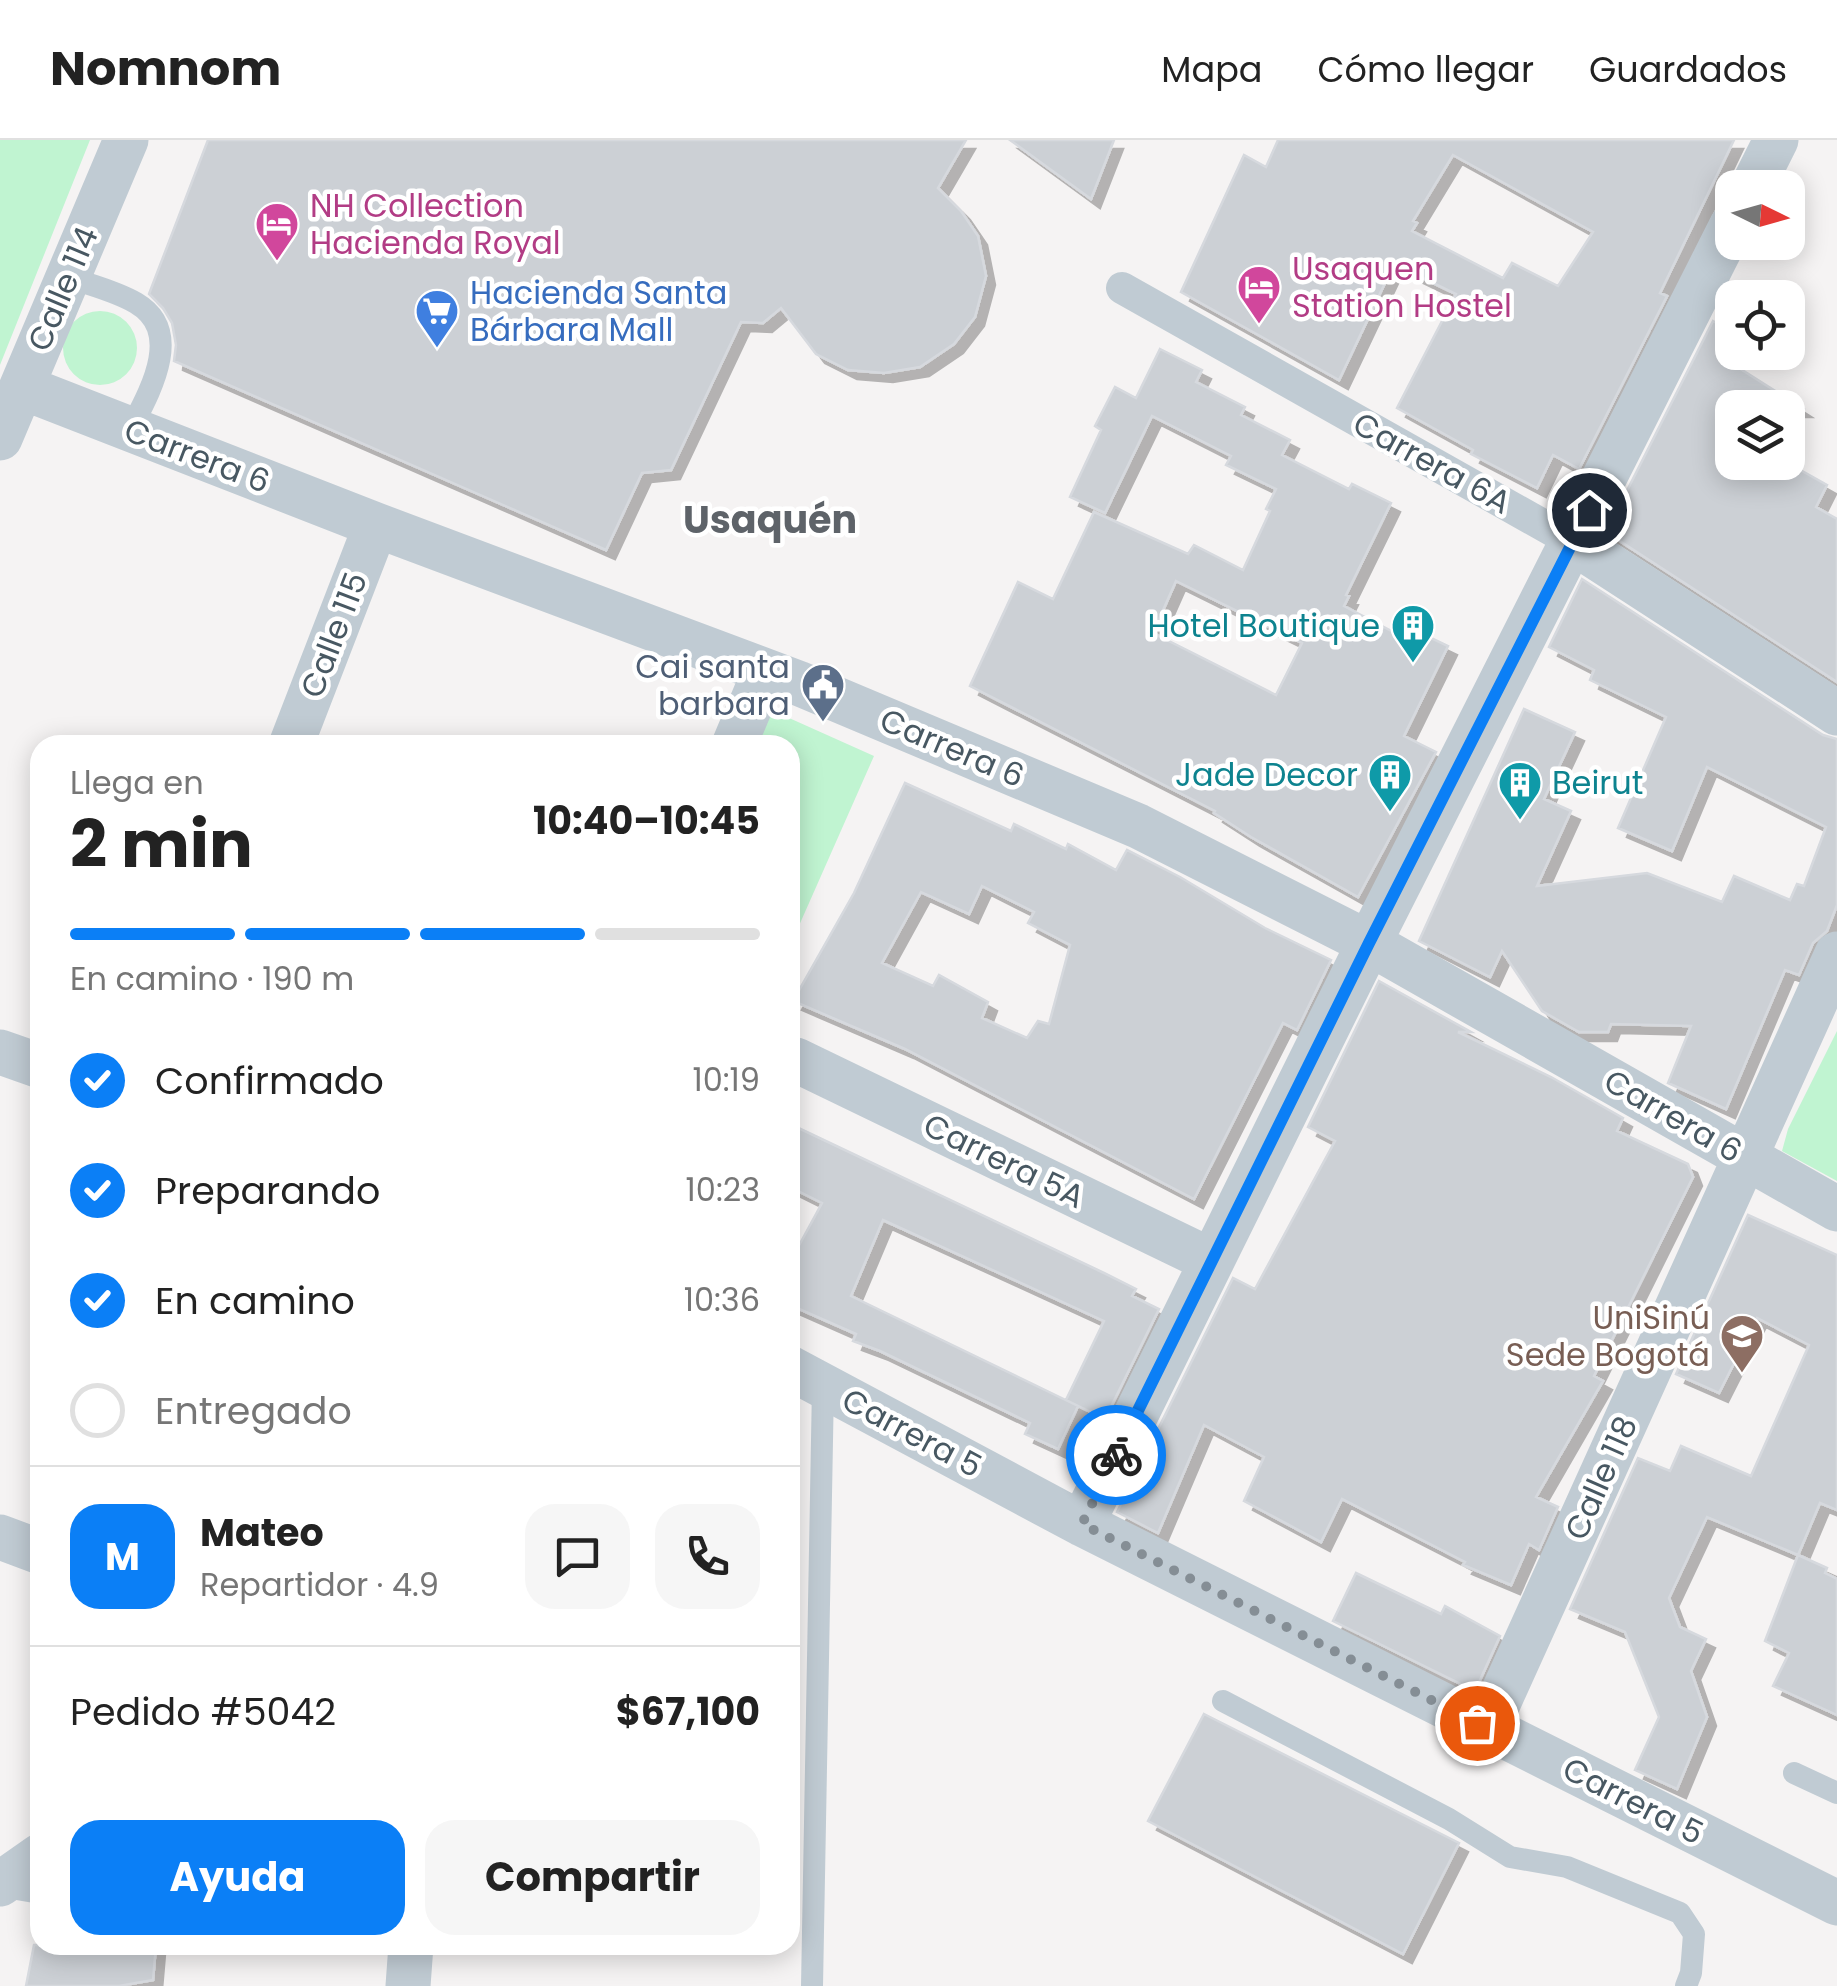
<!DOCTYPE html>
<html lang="es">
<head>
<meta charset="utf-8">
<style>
  body { margin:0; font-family:Poppins,sans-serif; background:#f6f6f6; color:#222; height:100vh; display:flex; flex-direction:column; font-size:38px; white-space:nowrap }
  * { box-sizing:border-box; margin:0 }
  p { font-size:32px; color:#767676 }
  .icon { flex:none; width:55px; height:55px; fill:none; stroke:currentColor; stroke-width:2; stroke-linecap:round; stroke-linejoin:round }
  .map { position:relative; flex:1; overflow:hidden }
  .panel { position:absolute; left:30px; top:595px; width:770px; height:1220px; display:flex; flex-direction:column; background:#fff; border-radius:30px; box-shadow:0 5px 25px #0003 }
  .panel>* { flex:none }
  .needle { width:65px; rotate:95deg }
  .fabs { position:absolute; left:1715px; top:30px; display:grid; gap:20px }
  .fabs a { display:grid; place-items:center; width:90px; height:90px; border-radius:20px; background:#fff; box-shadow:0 5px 25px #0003; font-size:50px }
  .pin { position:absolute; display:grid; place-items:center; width:85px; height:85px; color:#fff; margin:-42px; border:5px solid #fff; border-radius:50%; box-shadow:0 2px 10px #0007 }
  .courier { position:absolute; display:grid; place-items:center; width:100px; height:100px; margin:-50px; border:8px solid #0b7ff6; border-radius:50%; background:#fff; color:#222; box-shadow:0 2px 12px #0007 }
  .headline em { font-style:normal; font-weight:700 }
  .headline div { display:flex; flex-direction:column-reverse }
  .headline { display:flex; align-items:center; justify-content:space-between; height:170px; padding:0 40px }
  h1 { font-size:65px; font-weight:700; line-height:75px }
  .bar { display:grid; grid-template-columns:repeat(4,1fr); gap:15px 10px; align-content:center; height:120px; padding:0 40px }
  .bar i { height:12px; border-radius:8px; background:#e0e0e0 }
  .bar .on { background:#0b7ff6 }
  .bar p { grid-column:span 4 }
  .line { display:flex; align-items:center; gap:25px; padding:0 40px; border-top:2px solid #e0e0e0 }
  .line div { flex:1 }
  .round { display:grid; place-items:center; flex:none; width:105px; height:105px; border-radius:30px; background:#f6f6f6 }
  ol { padding:0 40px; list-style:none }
  li { display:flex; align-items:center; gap:30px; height:110px }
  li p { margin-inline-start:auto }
  li .icon { padding:10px; border-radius:50%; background:#0b7ff6; color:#fff; stroke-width:4 }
  li:last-child { color:#767676 }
  li i { width:55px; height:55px; border:5px solid #e0e0e0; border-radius:50% }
  .action { display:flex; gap:20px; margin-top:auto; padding:20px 40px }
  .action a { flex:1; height:115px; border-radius:30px; background:#0b7ff6; color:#fff; font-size:40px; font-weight:700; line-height:115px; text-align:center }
  .action a+a { background:#f6f6f6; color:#222 }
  header { display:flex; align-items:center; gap:60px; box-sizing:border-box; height:140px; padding:0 50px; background:#fff; border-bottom:2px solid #e0e0e0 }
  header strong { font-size:48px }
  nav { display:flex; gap:55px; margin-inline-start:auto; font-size:35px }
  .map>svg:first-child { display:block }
  .green { fill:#c0f4d1 }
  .building { fill:#ccd0d5; stroke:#d6d9de; stroke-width:2.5; fill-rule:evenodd; filter:url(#shadow) }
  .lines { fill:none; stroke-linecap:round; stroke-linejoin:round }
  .service { stroke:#c0cbd3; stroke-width:22 }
  .pedestrian { stroke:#c0cbd3; stroke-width:32 }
  .minor { stroke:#c0cbd3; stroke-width:45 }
  .done { stroke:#858e95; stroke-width:10; stroke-dasharray:0 18 }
  .route { stroke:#0b7ff6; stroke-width:12 }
  .labels { text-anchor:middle; stroke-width:9; stroke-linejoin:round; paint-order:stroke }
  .hotel-label { font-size:32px; fill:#b23c85; stroke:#fff; text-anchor:start }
  .street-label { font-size:32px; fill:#485862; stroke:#fff }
  .shop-label { font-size:32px; fill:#366cbe; stroke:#fff; text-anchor:start }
  .culture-label { font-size:32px; fill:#0d838f; stroke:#fff; text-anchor:end }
  .service-label { font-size:32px; fill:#4e5e75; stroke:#fff; text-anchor:end }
  .education-label { font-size:32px; fill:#785e54; stroke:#fff; text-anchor:end }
  .quarter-label { font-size:38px; font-weight:bold; fill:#5e6369; stroke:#fff }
</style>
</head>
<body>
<header>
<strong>Nomnom</strong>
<nav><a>Mapa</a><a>Cómo llegar</a><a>Guardados</a></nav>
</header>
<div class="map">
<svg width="1837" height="1846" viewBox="0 0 1837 1846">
  <defs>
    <filter id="shadow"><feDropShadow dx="9" dy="9" stdDeviation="0" flood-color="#0004"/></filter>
  </defs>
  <rect width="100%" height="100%" fill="#f5f3f3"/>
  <path class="green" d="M 0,0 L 90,0 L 0,225 Z
    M63 208a37 37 0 1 1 74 0a37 37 0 1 1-74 0Z
    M 769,569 L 874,616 L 790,806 L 790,605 L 753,605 Z
    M 1837,891 L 1837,1041 L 1782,1011 L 1788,989 Z"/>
  <path class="building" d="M 208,0 L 966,0 L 938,48 L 961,71 L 978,96 L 986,136 L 975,177 L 954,204 L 920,227 L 884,233 L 848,230 L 816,214 L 781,168 L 763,183 L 741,182 L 671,330 L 642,333 L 606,410 L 174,221 L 176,205 L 172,183 L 163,168 L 149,154 Z
    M 1010,0 L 1114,0 L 1091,59 Z
    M 1278,0 L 1734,0 L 1660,153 L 1667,156 L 1579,329 L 1553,315 L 1537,348 L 1471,314 L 1473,310 L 1397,268 L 1456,154 L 1394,124 L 1339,240 L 1181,152 L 1244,15 L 1266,27 ZM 1453,15 L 1593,92 L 1558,146 L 1512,123 L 1503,138 L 1412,91 L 1417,83 L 1413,81 Z
    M 1713,181 L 1732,191 L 1732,214 L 1728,221 L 1802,268 L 1732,268 L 1732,322 L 1786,322 L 1827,345 L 1816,367 L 1837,379 L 1837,542 L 1606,392 Z
    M 1160,209 L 1202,230 L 1196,242 L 1245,267 L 1241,275 L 1290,300 L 1282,315 L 1349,349 L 1352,344 L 1391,363 L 1346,455 L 1349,456 L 1344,466 L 1401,496 L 1406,486 L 1448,506 L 1404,596 L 1436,612 L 1358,757 L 1251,697 L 1214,673 L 1215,671 L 970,546 L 1018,442 L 1053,459 L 1094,372 L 1188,414 L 1194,405 L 1243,430 L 1270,371 L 1266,369 L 1276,349 L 1226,325 L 1231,316 L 1152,276 L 1105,373 L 1070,357 L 1101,290 L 1095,286 L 1115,247 L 1136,258 ZM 1176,441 L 1302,503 L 1276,555 L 1153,493 Z
    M 1582,439 L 1823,595 L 1837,599 L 1837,765 L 1827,791 L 1813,803 L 1799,835 L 1785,830 L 1726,969 L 1668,943 L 1691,886 L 1611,884 L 1608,892 L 1579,892 L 1542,871 L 1502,811 L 1490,837 L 1419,801 L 1524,569 L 1575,592 L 1544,659 L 1571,671 L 1537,746 L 1647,733 L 1722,762 L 1734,736 L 1790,760 L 1797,744 L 1804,746 L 1826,687 L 1707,627 L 1672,711 L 1618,688 L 1666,577 L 1590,540 L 1594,530 L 1549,507 Z
    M 905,643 L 1011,691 L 1014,684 L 1066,709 L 1068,704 L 1116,730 L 1127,710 L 1180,737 L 1265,788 L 1331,820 L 1297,890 L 1283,883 L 1194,1059 L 905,909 L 793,861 L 854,753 ZM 982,746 L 1034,772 L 1028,783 L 1070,805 L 1049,884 L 1038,881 L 1027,898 L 982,878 L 988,862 L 939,835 L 933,846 L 882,823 L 921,752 L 969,774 Z
    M 1379,841 L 1471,892 L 1458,892 L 1551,937 L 1623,978 L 1617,991 L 1688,1024 L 1693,1037 L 1594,1236 L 1603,1241 L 1536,1357 L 1558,1367 L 1539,1410 L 1529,1404 L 1511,1445 L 1463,1425 L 1465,1422 L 1342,1359 L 1321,1402 L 1244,1361 L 1264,1317 L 1204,1285 L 1158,1393 L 1117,1372 L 1233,1138 L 1255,1149 L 1335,1001 L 1308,987 Z
    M 790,984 L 1104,1133 L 1136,1149 L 1132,1156 L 1159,1169 L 1105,1279 L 1066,1260 L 1104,1181 L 883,1080 L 851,1156 L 1078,1266 L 1058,1309 L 1025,1294 L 1030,1283 L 880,1211 L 853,1201 L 856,1194 L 790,1165 L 790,1122 L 822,1063 L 790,1047 Z
    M 1748,1075 L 1837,1115 L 1837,1370 L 1820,1363 L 1798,1415 L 1707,1377 L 1669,1458 L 1680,1487 L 1706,1499 L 1691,1531 L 1707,1577 L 1677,1649 L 1635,1630 L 1659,1577 L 1625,1492 L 1570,1469 L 1638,1318 L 1670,1331 L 1681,1306 L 1751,1336 L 1809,1205 L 1757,1178 L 1719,1253 L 1676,1234 Z
    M 1798,1415 L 1827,1428 L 1825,1433 L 1837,1439 L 1837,1575 L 1773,1546 L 1789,1513 L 1765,1501 Z
    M 1356,1433 L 1441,1474 L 1445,1466 L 1500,1496 L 1475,1551 L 1333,1481 Z
    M 1204,1574 L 1459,1703 L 1403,1814 L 1148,1681 Z
    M 34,1805 L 156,1805 L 153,1840 L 119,1846 L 26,1846 Z"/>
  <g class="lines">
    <path class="service" d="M 68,137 C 90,145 116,151 136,163 C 185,192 149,253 130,290
      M 1223,1561 L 1449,1679 L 1510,1717 L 1567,1727 L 1680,1773 L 1694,1794 L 1691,1833 L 1686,1846
      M 1794,1633 L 1837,1653
      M 0,1746 L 40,1753
      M 812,1846 L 823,1246"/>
    <path class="pedestrian" d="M 1122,148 L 1573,402"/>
    <path class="minor" d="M 1752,48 L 1776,0
      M 22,247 L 376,385 L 798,543 L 1138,686 L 1369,803 L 1837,1069
      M 0,298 L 126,0
      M 1573,402 L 1837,573
      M 291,605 L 376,385
      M 734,605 L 765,531
      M 0,912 L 40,926
      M 796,920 L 1212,1121
      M 790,1228 L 1082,1384 L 1837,1763
      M 1082,1384 L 1369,803 L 1732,85
      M 0,1397 L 40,1412
      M 1487,1588 L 1837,814
      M 0,1744 L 40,1716
      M 408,1846 L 411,1805"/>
  </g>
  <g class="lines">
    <path class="done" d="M 1116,1315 L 1082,1384 L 1477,1583"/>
    <path class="route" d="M 1116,1315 L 1369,803 L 1589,370"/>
  </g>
  <defs>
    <symbol id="hotel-pin" viewBox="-11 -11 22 30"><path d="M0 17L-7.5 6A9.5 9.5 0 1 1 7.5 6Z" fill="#d1479c" stroke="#fff"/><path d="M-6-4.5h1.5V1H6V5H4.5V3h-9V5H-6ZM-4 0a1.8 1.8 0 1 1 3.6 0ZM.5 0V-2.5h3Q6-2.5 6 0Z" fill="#fff"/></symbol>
    <symbol id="supermarket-pin" viewBox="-11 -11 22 30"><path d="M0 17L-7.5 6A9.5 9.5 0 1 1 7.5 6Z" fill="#3f7fe0" stroke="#fff"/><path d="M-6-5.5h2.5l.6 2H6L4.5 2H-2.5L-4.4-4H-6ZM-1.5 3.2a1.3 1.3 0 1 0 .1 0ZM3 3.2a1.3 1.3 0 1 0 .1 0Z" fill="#fff"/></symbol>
    <symbol id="building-pin" viewBox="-11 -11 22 30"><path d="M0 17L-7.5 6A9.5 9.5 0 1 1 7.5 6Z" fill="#0f9aa8" stroke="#fff"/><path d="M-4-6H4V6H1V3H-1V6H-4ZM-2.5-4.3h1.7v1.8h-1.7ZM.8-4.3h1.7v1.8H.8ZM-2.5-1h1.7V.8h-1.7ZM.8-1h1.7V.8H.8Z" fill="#fff"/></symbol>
    <symbol id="civic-pin" viewBox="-11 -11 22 30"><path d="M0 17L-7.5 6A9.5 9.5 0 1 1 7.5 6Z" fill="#5c6f8a" stroke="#fff"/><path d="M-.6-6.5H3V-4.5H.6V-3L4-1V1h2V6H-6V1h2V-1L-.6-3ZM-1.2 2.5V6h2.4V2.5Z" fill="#fff"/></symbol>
    <symbol id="university-pin" viewBox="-11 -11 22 30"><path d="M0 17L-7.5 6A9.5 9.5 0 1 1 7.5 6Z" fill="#8d6e63" stroke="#fff"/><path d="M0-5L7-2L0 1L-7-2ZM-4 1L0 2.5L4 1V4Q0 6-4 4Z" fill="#fff"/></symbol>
  </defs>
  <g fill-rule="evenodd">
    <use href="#hotel-pin" x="252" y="59" width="50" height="68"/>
    <use href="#hotel-pin" x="1234" y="122" width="50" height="68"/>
    <use href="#supermarket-pin" x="412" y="146" width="50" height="68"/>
    <use href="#building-pin" x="1388" y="461" width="50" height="68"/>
    <use href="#civic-pin" x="798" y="520" width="50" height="68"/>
    <use href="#building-pin" x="1365" y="610" width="50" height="68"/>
    <use href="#building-pin" x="1495" y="618" width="50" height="68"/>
    <use href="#university-pin" x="1717" y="1171" width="50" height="68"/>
  </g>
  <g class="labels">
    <g class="hotel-label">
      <text x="310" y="77">NH Collection<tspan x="310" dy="37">Hacienda Royal</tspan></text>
      <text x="1292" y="140">Usaquen<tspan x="1292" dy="37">Station Hostel</tspan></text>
    </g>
    <g class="street-label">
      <text transform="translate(63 149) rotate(-67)" y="11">Calle 114</text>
      <text transform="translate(197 316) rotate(21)" y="11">Carrera 6</text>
      <text transform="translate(1432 323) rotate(29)" y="11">Carrera 6A</text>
      <text transform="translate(334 495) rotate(-69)" y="11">Calle 115</text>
      <text transform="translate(952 608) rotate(23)" y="11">Carrera 6</text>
      <text transform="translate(1673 976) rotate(30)" y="11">Carrera 6</text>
      <text transform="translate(1004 1021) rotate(26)" y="11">Carrera 5A</text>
      <text transform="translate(912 1293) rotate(28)" y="11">Carrera 5</text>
      <text transform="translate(1601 1338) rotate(-66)" y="11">Calle 118</text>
      <text transform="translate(1633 1661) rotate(27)" y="11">Carrera 5</text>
    </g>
    <g class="shop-label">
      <text x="470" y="164">Hacienda Santa<tspan x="470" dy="37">Bárbara Mall</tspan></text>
    </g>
    <g class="culture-label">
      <text x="1380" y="497">Hotel Boutique</text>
      <text x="1358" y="646">Jade Decor</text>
      <text x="1552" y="654" text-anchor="start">Beirut</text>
    </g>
    <g class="service-label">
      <text x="790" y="538">Cai santa<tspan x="790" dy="37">barbara</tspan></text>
    </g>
    <g class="education-label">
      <text x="1710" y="1189">UniSinú<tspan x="1710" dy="37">Sede Bogotá</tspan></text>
    </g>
    <g class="quarter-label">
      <text x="770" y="393">Usaquén</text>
    </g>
  </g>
</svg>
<div class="fabs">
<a><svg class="needle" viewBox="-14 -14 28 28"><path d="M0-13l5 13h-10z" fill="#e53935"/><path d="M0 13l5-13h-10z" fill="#767676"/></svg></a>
<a><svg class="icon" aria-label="locate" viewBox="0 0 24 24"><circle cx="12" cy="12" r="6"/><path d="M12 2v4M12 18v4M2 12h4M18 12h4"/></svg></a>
<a><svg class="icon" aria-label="layers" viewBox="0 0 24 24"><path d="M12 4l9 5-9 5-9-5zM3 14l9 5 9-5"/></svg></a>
</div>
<div class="pin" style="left:1477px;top:1583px;background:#ea580c"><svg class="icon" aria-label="bag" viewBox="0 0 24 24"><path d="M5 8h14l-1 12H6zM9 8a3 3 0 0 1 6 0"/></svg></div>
<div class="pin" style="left:1589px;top:370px;background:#1f2937"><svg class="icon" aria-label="home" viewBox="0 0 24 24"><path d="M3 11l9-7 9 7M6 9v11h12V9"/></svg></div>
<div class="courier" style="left:1116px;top:1315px"><svg class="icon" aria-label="bike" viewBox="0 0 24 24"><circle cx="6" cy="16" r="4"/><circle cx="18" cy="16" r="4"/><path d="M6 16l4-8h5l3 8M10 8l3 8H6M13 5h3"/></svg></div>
<section class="panel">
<div class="headline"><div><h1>2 min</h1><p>Llega en</p></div><em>10:40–10:45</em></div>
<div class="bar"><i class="on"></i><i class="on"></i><i class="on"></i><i></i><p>En camino · 190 m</p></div>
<ol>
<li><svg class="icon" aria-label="check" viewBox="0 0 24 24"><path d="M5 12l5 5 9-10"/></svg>Confirmado<p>10:19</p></li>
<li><svg class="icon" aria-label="check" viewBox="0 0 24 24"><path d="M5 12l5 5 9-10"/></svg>Preparando<p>10:23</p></li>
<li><svg class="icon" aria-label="check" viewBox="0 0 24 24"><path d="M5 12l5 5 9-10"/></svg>En camino<p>10:36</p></li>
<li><i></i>Entregado</li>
</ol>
<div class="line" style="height:180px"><b class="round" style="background:#0b7ff6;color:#fff">M</b><div><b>Mateo</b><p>Repartidor · 4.9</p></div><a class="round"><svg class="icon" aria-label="chat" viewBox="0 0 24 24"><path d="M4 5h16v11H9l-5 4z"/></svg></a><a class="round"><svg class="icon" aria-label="phone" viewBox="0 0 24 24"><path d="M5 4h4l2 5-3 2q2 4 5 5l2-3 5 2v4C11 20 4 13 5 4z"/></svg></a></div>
<div class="line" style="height:130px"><div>Pedido #5042</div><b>$67,100</b></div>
<div class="action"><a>Ayuda</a><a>Compartir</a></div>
</section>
</div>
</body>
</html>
